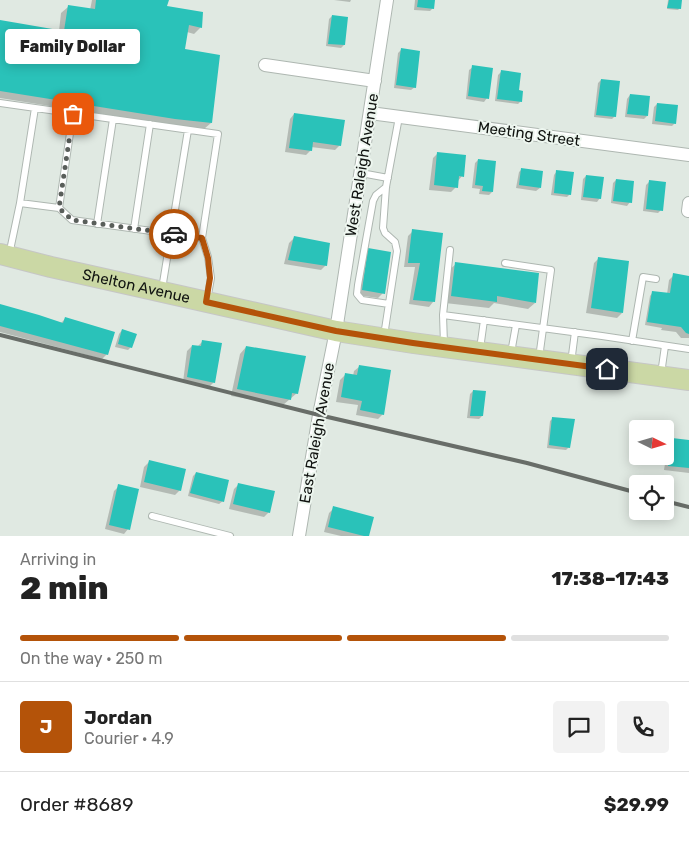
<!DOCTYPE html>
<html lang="en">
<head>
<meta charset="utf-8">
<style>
  body { margin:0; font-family:Rubik,sans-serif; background:#f2f2f2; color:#222; height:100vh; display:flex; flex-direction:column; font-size:19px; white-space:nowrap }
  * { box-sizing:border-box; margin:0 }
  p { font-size:16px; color:#767676 }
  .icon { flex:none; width:28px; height:28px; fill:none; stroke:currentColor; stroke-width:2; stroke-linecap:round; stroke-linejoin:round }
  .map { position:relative; height:536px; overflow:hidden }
  .details { display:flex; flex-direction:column; background:#fff; flex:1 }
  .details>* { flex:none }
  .needle { width:32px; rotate:95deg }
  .controls { position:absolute; left:629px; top:420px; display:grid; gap:10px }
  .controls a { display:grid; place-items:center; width:45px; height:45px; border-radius:5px; background:#fff; box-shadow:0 2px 12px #0003; font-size:25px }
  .pin { position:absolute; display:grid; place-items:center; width:42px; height:42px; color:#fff; margin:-21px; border-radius:10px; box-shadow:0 2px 8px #0006 }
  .courier { position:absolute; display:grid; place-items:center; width:50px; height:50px; margin:-25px; border:4px solid #b45309; border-radius:50%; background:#fff; color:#222; box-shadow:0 1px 6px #0007 }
  .bubble { position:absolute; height:35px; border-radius:5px; background:#fff; box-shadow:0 2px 12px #0003; font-size:16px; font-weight:800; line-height:35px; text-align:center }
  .headline em { font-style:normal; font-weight:800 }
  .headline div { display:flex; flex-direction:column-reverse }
  .headline { display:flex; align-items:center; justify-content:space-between; height:85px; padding:0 20px }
  h1 { font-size:32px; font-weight:800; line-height:38px }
  .bar { display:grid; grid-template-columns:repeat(4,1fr); gap:8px 5px; align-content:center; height:60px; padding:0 20px }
  .bar i { height:6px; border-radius:4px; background:#e0e0e0 }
  .bar .selected { background:#b45309 }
  .bar p { grid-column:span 4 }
  .line { display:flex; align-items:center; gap:12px; padding:0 20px; border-top:1px solid #e0e0e0 }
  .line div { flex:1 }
  .round { display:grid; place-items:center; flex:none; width:52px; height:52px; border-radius:5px; background:#f2f2f2 }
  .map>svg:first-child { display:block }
  .shadow { fill:#0003 }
  .building { fill:#2ac2b9 }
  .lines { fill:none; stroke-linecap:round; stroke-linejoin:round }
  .lane-casing { stroke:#aeb7b1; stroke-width:8 }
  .street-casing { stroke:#aeb7b1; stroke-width:14 }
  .primary-casing { stroke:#c6c6c6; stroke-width:22 }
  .lane { stroke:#fff; stroke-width:6 }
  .street { stroke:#fff; stroke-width:12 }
  .primary { stroke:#cbd8a5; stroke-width:20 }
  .rail { stroke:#686d68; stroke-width:4 }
  .done { stroke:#595e5a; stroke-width:5; stroke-dasharray:0 9 }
  .route { stroke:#b45309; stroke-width:6 }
  .labels { text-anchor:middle; stroke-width:4; stroke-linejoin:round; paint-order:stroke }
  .street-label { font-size:15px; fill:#101310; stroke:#edf6ef }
</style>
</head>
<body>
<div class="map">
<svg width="689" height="536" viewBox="0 0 689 536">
  <rect width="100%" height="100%" fill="#e0e9e2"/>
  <path class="shadow" d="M 92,0 L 167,0 L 166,7 L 201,27 L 194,34 L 187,32 L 184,50 L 211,123 L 204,129 L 168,125 L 0,98 L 0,21 L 59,31 L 61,13 L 68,7 L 90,10 Z
    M 334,0 L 351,0 L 350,2 Z
    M 415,0 L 433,0 L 433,8 L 430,11 L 414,10 Z
    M 668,0 L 681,0 L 679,9 L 678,10 L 667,9 Z
    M 332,16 L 344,45 L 341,48 L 326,46 L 329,19 Z
    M 401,50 L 415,87 L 411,90 L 394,88 L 398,53 Z
    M 473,67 L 487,98 L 484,102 L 466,99 L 469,70 Z
    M 501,72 L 517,91 L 521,101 L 518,104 L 495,101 L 498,75 Z
    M 601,80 L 615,116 L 612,119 L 594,117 L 598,83 Z
    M 630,95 L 647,116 L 644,119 L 625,117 L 627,99 Z
    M 657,104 L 675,123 L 672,126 L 652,124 L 654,107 Z
    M 294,114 L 340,145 L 335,150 L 311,147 L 311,150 L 306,155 L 285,152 L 290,119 Z
    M 438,153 L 462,176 L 457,182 L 456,187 L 451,192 L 429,190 L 433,158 Z
    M 478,160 L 492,192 L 489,195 L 479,194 L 480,189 L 472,188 L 475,163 Z
    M 522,169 L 540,188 L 536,191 L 516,188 L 519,172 Z
    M 557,171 L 570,194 L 567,197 L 551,195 L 554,175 Z
    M 586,176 L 600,198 L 597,202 L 581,200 L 583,179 Z
    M 616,180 L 630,202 L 627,206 L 611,203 L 613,183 Z
    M 649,182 L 661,210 L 658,213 L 643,211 L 646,185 Z
    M 413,231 L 442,235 L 433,302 L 429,307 L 409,304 L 415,267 L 404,267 L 408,236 Z
    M 294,238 L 326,265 L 321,270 L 284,264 L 289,243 Z
    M 369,249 L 383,293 L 378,298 L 357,295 L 364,254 Z
    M 599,258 L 622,313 L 617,318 L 586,313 L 594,263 Z
    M 456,264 L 535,303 L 528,309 L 494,303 L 489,308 L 445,303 L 449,270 Z
    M 674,275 L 689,277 L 689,338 L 681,338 L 676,332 L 661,330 L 662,328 L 645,325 L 650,296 L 653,292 L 667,294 L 669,280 Z
    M 0,305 L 61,323 L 65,319 L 107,354 L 102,359 L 0,332 Z
    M 122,330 L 131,347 L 128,350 L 115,347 L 119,334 Z
    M 202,342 L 214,382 L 209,387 L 183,382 L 187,351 L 192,346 L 197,347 Z
    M 246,347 L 297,393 L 283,405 L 231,396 L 240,354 Z
    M 359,367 L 383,414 L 378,419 L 356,415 L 358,405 L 336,402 L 340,380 L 345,375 L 353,376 L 354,371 Z
    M 473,391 L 482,416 L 479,419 L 467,418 L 470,394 Z
    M 553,418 L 569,447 L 566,450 L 547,448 L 550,421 Z
    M 673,439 L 689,441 L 689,473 L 664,470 L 668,444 Z
    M 149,462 L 180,490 L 175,495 L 140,487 L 144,467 Z
    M 196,473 L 223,501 L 219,504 L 188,496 L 193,476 Z
    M 239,484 L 269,512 L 264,517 L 229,509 L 234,489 Z
    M 119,486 L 128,529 L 124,534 L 105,529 L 114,491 Z
    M 334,508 L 368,536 L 341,536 L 324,532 L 329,513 Z"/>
  <path class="building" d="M 96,0 L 169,0 L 167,6 L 203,12 L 202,28 L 189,25 L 185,49 L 220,55 L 212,123 L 175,119 L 0,91 L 0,20 L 64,31 L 68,5 L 95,9 Z
    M 418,0 L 435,0 L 434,9 L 417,7 Z
    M 669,0 L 682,0 L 681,9 L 667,8 Z
    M 332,15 L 348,17 L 345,45 L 328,44 Z
    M 401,48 L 420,51 L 416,88 L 396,85 Z
    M 472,65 L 493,68 L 489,99 L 468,96 Z
    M 501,70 L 521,73 L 519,90 L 523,91 L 522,102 L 497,99 Z
    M 601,79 L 620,81 L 616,117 L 596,115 Z
    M 630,94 L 650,96 L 648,116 L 627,114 Z
    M 657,103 L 678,105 L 676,124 L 655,121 Z
    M 294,113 L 345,120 L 341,146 L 313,142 L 312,151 L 289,148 Z
    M 437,152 L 466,155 L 464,177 L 459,176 L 458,188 L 434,185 Z
    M 478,159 L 496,161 L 493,192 L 482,191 L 483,186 L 475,185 Z
    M 521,168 L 543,171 L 541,188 L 519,185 Z
    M 556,170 L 574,172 L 571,195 L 554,193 Z
    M 586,175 L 604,177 L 601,199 L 583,197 Z
    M 616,179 L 634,181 L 632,203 L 613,201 Z
    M 649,180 L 666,182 L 663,211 L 646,209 Z
    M 412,229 L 443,233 L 435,302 L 413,300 L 420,263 L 408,263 Z
    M 294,236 L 330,243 L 327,266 L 288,260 Z
    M 368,248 L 391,252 L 385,294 L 362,290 Z
    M 598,257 L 629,261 L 623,313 L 591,308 Z
    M 455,262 L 539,273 L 536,303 L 497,296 L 497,302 L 451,296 Z
    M 673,273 L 689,276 L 689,334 L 686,333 L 681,327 L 647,322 L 652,291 L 670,293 Z
    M 0,304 L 39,315 L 63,323 L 65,317 L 115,332 L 108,355 L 0,326 Z
    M 122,329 L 137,334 L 132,348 L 118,344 Z
    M 202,340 L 222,343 L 215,383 L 187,377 L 192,345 L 201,346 Z
    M 246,346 L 306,356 L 298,394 L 292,393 L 291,400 L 237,389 Z
    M 359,365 L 391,370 L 384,415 L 360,410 L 362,401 L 341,397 L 345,373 L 357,375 Z
    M 473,390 L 486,391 L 483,416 L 470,416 Z
    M 552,417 L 575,419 L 570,448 L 549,445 Z
    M 672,438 L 689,440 L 689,468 L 668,466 Z
    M 149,460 L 186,469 L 181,491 L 144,482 Z
    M 196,472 L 229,480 L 224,502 L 190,493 Z
    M 238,483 L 275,491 L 270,513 L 233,504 Z
    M 118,484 L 139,489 L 130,530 L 109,525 Z
    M 333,506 L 374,517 L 369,536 L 364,536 L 328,527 Z"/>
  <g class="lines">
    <defs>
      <path id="lane" d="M 0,103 L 218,134 L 202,238 L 208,257 L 211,278 L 207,300
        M 361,173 L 388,178
        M 386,187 L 376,195 L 373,201 L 358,285 L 357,294 L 362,300 L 389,304
        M 20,203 L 59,208 L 72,220 L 202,238
        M 59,208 L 73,113
        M 97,224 L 113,119
        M 134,229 L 150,124
        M 450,250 L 443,315 L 602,336 L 689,349
        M 9,255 L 20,203 L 35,108
        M 505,263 L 551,270 L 539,358
        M 162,289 L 188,130
        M 443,315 L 444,344
        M 384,336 L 397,251 L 395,242 L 385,233 L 383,228 L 386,187 L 399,117
        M 632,341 L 643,277 L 656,279
        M 480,349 L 484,320
        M 511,353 L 516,325
        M 571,363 L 575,332
        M 661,374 L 665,346
        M 152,516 L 230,536"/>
      <path id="street" d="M 265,65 L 375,81
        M 370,113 L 689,155
        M 688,211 L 689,203
        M 299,536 L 319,415 L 336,331 L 387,0"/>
      <g id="primary">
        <path id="s1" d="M 0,254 L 51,267 L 127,284 L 336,331 L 413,343 L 689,380"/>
      </g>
    </defs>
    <use href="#lane" class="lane-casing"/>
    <use href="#street" class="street-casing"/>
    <use href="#primary" class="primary-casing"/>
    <use href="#lane" class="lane"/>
    <use href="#street" class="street"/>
    <use href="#primary" class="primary"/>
    <path class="rail" d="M 0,335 L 319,415 L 527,463 L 638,493
      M 665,501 L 689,507"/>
  </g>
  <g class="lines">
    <path class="done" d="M 73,114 L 59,208 L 72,220 L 174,234"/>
    <path class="route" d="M 174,234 L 202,238 L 208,258 L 210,278 L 206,302 L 336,331 L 413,343 L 607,369"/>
  </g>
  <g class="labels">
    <g class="street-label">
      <text transform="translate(529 134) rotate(8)" y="5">Meeting Street</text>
      <text transform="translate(362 165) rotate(-81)" y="5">West Raleigh Avenue</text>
      <text dy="5" stroke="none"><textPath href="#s1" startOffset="140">Shelton Avenue</textPath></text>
      <text transform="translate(317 433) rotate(-80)" y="5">East Raleigh Avenue</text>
    </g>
  </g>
</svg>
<div class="controls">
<a><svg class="needle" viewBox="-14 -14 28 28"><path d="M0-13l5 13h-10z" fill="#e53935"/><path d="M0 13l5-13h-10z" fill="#767676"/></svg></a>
<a><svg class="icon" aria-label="locate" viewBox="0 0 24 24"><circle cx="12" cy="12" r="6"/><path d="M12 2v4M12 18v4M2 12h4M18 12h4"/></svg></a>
</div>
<div class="pin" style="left:73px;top:114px;background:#ea580c"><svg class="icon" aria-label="bag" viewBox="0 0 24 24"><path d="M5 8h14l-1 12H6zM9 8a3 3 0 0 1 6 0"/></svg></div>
<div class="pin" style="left:607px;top:369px;background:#1f2937"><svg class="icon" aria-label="home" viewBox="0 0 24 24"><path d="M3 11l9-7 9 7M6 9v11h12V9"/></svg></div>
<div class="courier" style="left:174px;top:234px"><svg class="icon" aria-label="car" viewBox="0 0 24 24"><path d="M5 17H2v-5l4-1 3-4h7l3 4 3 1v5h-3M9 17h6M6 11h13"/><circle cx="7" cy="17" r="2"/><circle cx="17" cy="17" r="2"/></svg></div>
<div class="bubble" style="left:5px;top:29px;width:135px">Family Dollar</div>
</div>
<section class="details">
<div class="headline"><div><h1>2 min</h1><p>Arriving in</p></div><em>17:38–17:43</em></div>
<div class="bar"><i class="selected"></i><i class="selected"></i><i class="selected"></i><i></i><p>On the way · 250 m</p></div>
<div class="line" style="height:90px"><b class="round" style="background:#b45309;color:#fff">J</b><div><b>Jordan</b><p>Courier · 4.9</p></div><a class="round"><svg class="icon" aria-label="chat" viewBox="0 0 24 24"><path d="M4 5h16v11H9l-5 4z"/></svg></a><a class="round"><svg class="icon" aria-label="phone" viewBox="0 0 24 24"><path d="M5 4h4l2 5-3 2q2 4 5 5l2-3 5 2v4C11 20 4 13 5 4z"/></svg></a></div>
<div class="line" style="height:65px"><div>Order #8689</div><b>$29.99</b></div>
</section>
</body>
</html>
